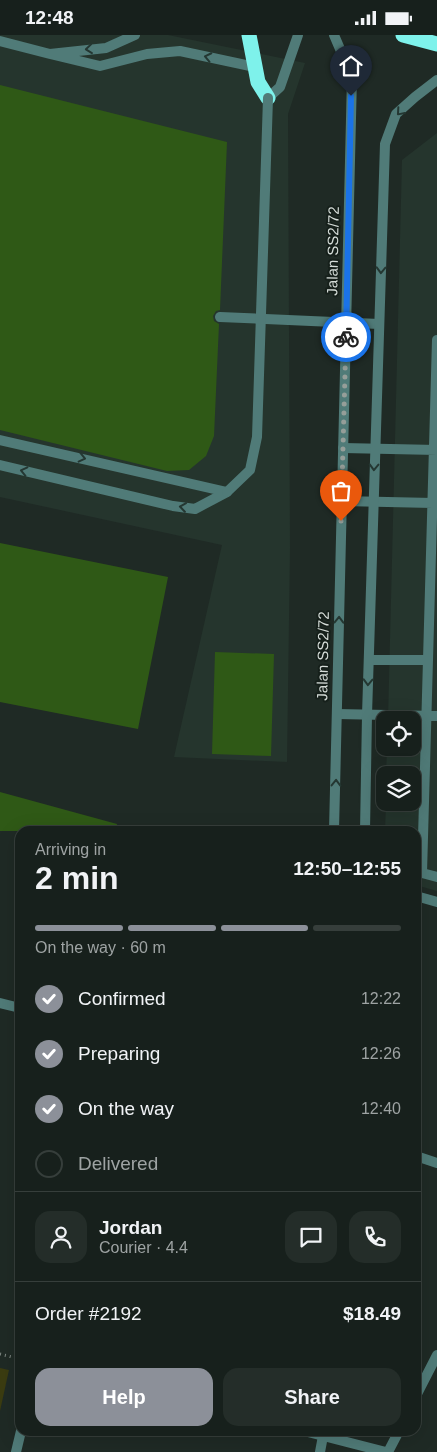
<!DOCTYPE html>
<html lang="en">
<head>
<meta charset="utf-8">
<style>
  body { margin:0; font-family:Arial,sans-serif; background:#242d29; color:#f1f3f6; height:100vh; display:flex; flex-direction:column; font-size:19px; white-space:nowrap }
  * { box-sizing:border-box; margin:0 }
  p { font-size:16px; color:#9ea3a3 }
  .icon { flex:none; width:28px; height:28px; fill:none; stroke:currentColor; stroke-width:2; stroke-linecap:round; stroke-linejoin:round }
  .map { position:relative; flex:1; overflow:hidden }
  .details { position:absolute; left:15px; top:791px; width:406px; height:610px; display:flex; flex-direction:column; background:#17201c; border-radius:15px; box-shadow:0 5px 20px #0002,0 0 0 1px #363e3b }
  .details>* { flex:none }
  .buttons { position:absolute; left:376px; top:676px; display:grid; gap:10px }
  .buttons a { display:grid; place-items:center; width:45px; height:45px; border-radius:10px; background:#17201c; box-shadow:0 5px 20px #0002,0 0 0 1px #363e3b; font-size:25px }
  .pin { position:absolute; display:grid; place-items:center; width:42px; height:42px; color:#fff; margin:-51px -21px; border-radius:50% 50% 50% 0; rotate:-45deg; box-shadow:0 0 5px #0007 }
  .pin .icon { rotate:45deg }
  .courier { position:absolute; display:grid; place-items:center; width:50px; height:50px; margin:-25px; border:4px solid #1a73e8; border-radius:50%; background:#fff; color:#222; box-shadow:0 1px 6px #0007 }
  .head em { font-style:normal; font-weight:700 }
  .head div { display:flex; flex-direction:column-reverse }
  .head { display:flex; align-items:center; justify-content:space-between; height:85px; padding:0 20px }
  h1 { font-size:32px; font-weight:700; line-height:38px }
  .bar { display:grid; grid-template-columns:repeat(4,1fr); gap:8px 5px; align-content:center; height:60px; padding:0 20px }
  .bar i { height:6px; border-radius:4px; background:#363e3b }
  .bar .current { background:#8c9099 }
  .bar p { grid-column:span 4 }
  .line { display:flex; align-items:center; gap:12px; padding:0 20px; border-top:1px solid #363e3b }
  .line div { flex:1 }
  .round { display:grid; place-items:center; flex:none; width:52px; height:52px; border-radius:15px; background:#242d29 }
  ol { padding:0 20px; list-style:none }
  li { display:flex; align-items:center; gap:15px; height:55px }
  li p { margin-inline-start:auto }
  li .icon { padding:5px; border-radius:50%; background:#8c9099; color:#fff; stroke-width:4 }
  li:last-child { color:#9ea3a3 }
  li i { width:28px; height:28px; border:2px solid #363e3b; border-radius:50% }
  .button { display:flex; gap:10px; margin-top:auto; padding:10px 20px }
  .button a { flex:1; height:58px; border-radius:15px; background:#8c9099; color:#fff; font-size:20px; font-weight:700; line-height:58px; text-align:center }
  .button a+a { background:#242d29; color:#f1f3f6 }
  .status { display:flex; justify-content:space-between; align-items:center; height:35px; padding:0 25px; background:#17201c; direction:ltr }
  .status svg { height:14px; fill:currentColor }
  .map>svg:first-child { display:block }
  .built { fill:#25352d }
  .green { fill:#3b3c11 }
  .building { fill:#2f5916 }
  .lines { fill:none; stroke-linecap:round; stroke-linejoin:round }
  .path { stroke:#818a85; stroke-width:3; stroke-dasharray:1 4; stroke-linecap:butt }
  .service { stroke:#507b78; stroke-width:10 }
  .minor { stroke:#507b78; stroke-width:10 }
  .tertiary { stroke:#507b78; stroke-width:10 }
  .motorway { stroke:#7ef2eb; stroke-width:15 }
  .tertiary-bridge { stroke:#507b78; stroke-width:10 }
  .oneway { stroke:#243732 }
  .done { stroke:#959e99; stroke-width:5; stroke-dasharray:0 9 }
  .route { stroke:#1a73e8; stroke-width:6 }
  .labels { text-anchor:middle; stroke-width:4; stroke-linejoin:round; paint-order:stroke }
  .street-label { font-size:15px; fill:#d5dcd8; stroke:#16201b }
</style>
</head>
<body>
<div class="status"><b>12:48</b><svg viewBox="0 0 49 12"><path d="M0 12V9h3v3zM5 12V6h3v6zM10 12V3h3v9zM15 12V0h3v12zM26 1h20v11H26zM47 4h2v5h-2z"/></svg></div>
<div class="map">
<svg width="437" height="1417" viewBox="0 0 437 1417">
  <rect width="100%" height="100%" fill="#1f2a25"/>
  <path class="built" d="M 0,0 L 168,0 L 305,28 L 288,79 L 290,513 L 287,727 L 174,722 L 222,510 L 0,462 Z
    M 437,98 L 437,856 L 416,850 L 416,796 L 385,796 L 386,768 L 412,768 L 412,740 L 386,740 L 387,713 L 412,712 L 412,685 L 388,685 L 402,125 Z"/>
  <path class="green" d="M 0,1333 L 9,1335 L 0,1376 Z"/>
  <path class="building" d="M 0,50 L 227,107 L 220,275 L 216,276 L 213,281 L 214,286 L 219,289 L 214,401 L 206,421 L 189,435 L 167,436 L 0,395 Z
    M 0,508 L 168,542 L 138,694 L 0,667 Z
    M 215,617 L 274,619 L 271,721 L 212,719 Z
    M 0,757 L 117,789 L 116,796 L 0,796 Z"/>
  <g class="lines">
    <path class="path" d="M 0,1319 L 20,1324"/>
    <path class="service" d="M 0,6 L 50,19 L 106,13 L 135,0
      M 50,19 L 100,31 L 147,19 L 180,16 L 255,32
      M 220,282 L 379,289
      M 437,305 L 422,838 L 437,842
      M 0,405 L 227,457
      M 343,413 L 437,415
      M 0,430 L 173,471 L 195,474 L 227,457
      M 342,466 L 433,468
      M 369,625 L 428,625
      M 337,679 L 437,681
      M 416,861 L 437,867
      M 0,968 L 20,973
      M 416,1121 L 437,1128"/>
    <path class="minor" d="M 334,796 L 352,42 L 334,0
      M 365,796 L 367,680 L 385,109 L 396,79 L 415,62 L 437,45
      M 416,1361 L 437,1320
      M 304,1396 L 386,1417
      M 16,1417 L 21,1396
      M 320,1417 L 323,1401
      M 388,1417 L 399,1396"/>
    <path class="tertiary" d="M 268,63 L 280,52 L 298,0"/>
    <path class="motorway" d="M 249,0 L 258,47 L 268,63
      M 403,0 L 437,9"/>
    <path class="tertiary-bridge" d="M 227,457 L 250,435 L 257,402 L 268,63"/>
  </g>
  <defs><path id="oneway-chevron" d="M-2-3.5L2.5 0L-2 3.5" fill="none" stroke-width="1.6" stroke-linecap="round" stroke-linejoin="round" transform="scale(1.25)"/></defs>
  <g class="oneway">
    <use href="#oneway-chevron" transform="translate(89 14) rotate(174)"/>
    <use href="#oneway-chevron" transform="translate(208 22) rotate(-168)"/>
    <use href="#oneway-chevron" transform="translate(400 77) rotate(131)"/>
    <use href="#oneway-chevron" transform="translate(381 235) rotate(92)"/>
    <use href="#oneway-chevron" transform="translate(82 423) rotate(13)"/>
    <use href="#oneway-chevron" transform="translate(374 432) rotate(92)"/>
    <use href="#oneway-chevron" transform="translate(24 436) rotate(-167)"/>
    <use href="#oneway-chevron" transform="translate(183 472) rotate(-172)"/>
    <use href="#oneway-chevron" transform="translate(339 585) rotate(-89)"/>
    <use href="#oneway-chevron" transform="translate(368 647) rotate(92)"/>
    <use href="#oneway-chevron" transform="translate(336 748) rotate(-89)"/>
  </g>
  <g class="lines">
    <path class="done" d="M 341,486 L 346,302"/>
    <path class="route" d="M 346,302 L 351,61"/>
  </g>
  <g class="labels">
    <g class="street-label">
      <text transform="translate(333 216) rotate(-89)" y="5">Jalan SS2/72</text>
      <text transform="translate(323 621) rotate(-89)" y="5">Jalan SS2/72</text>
    </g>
  </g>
</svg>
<div class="buttons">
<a><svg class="icon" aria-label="locate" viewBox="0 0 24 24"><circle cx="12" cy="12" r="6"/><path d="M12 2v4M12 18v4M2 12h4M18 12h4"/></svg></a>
<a><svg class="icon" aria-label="layers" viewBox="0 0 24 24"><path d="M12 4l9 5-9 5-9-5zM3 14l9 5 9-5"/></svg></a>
</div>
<div class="pin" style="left:341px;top:486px;background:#ea580c"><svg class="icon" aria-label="bag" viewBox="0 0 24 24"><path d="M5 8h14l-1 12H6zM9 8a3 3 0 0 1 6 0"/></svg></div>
<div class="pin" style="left:351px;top:61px;background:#1f2937"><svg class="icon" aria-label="home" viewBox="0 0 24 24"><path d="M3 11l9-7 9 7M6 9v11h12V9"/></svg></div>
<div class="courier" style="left:346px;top:302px"><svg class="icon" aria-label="bike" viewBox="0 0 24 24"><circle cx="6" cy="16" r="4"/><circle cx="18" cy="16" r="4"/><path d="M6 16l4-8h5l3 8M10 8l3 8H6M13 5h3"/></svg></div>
<section class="details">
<div class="head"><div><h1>2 min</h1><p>Arriving in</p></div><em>12:50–12:55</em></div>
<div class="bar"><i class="current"></i><i class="current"></i><i class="current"></i><i></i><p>On the way · 60 m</p></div>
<ol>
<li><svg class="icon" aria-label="check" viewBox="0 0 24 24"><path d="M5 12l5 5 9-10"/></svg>Confirmed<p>12:22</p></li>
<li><svg class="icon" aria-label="check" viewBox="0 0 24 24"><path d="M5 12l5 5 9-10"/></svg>Preparing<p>12:26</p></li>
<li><svg class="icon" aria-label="check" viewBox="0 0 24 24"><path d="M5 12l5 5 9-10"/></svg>On the way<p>12:40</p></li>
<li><i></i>Delivered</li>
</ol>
<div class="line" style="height:90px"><a class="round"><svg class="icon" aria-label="person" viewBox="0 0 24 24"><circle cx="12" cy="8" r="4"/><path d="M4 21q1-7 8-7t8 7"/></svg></a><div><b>Jordan</b><p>Courier · 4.4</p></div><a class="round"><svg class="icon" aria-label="chat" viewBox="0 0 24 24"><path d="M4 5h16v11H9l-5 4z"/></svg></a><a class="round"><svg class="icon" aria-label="phone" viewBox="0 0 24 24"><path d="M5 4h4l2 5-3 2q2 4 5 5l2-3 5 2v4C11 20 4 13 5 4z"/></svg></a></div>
<div class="line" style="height:65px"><div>Order #2192</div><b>$18.49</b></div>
<div class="button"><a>Help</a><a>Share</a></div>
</section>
</div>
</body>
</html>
